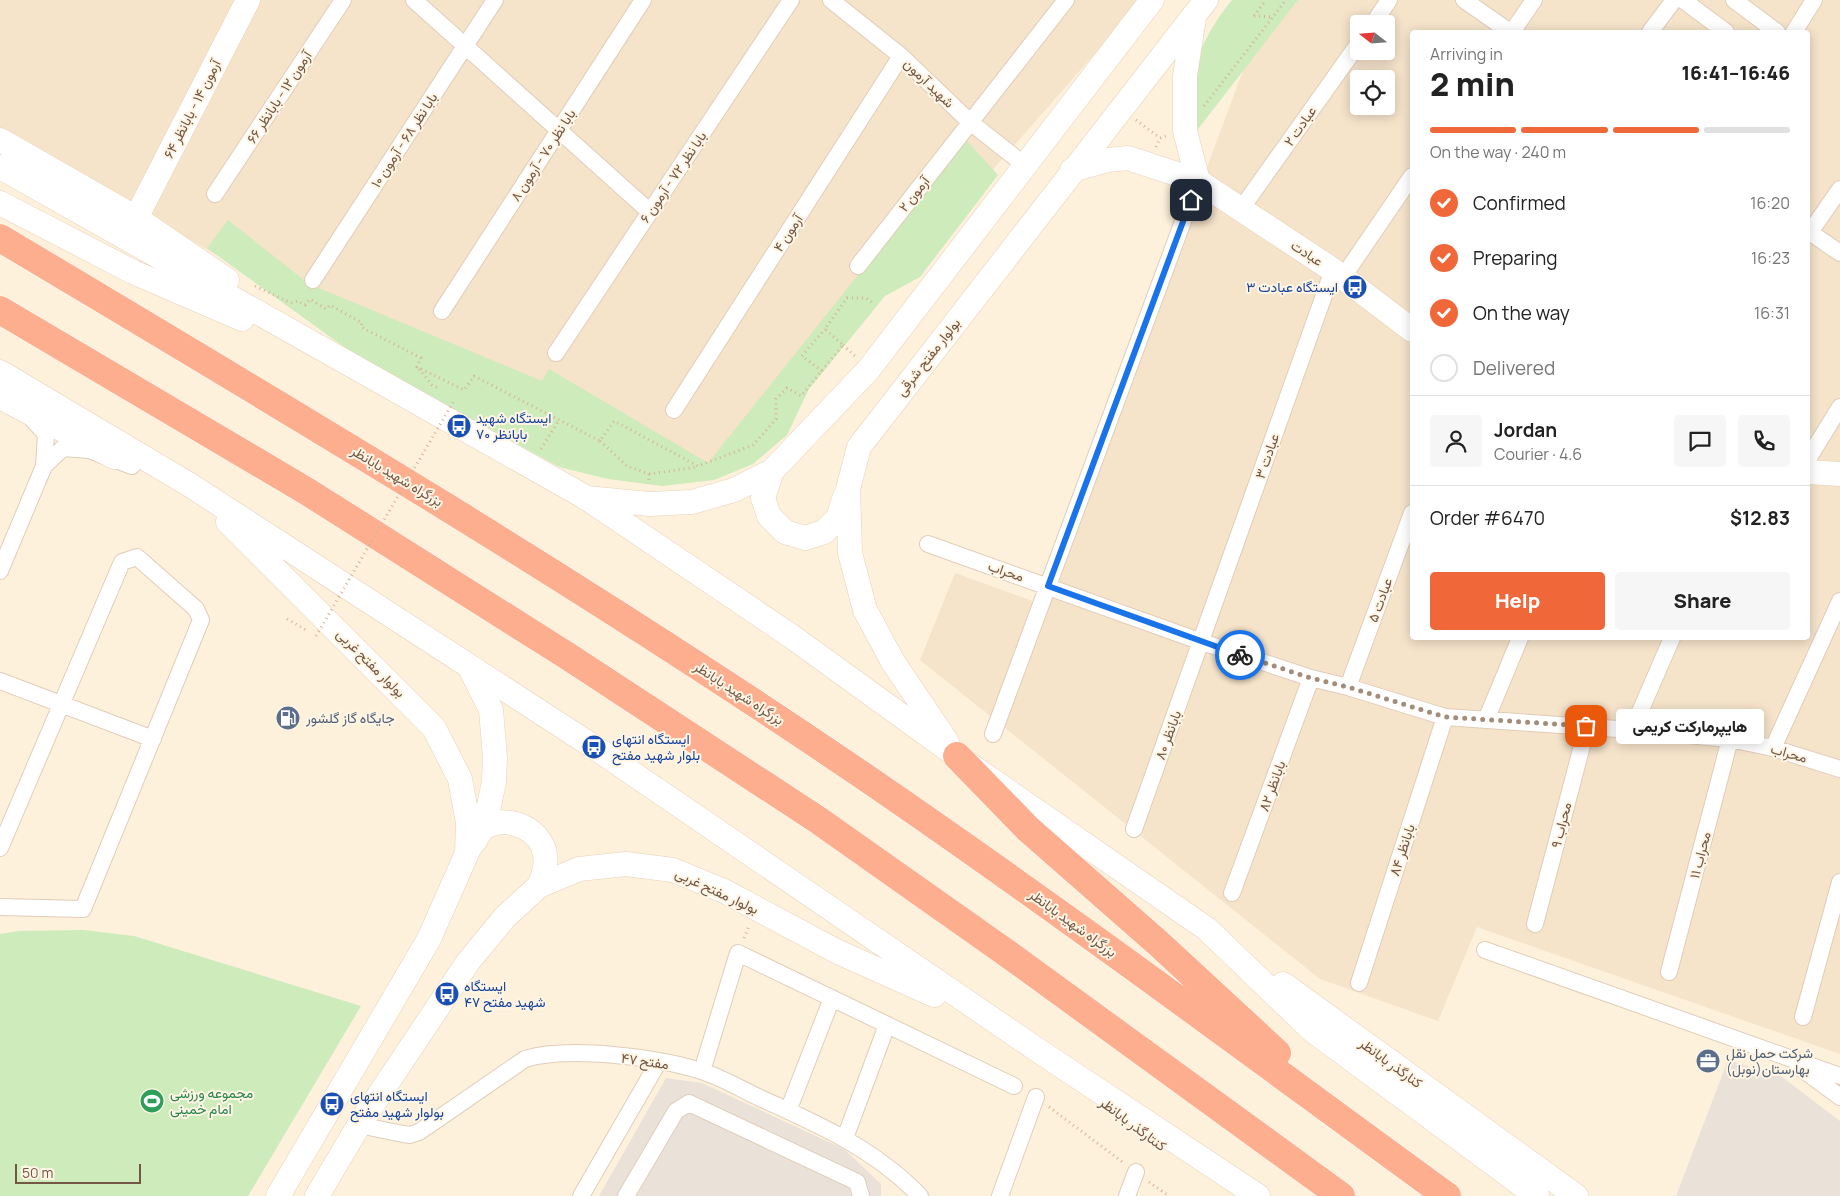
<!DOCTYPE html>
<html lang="en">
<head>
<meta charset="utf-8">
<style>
  body { margin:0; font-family:Manrope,Vazirmatn,sans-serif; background:#f6f6f6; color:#222; height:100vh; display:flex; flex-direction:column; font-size:19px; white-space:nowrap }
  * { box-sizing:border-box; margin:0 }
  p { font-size:16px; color:#767676 }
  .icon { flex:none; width:28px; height:28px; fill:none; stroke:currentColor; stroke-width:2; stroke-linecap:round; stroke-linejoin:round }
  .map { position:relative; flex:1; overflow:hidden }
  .panel { position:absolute; left:1410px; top:30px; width:400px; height:610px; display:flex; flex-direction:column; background:#fff; border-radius:5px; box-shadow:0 2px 12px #0003 }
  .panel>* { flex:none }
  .needle { width:32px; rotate:287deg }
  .buttons { position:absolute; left:1350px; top:15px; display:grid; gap:10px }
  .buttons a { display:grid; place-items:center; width:45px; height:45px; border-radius:5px; background:#fff; box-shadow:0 2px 12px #0003; font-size:25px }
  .scale { position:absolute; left:15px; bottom:12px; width:126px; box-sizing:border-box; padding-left:5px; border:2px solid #735644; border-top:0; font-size:14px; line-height:18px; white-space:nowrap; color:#735644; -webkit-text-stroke:4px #fff5e4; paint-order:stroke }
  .pin { position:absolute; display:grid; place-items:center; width:42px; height:42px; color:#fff; margin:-21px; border-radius:10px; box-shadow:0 2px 8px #0006 }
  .courier { position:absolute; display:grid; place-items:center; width:50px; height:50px; margin:-25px; border:4px solid #1a73e8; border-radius:50%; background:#fff; color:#222; box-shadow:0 1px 6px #0007 }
  .bubble { position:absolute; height:35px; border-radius:5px; background:#fff; box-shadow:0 2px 12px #0003; font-size:16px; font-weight:800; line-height:35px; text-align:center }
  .head em { font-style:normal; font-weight:800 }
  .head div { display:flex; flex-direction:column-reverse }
  .head { display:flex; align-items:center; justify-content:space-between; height:85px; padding:0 20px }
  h1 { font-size:32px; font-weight:800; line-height:38px }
  .bar { display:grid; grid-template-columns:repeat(4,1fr); gap:8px 5px; align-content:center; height:60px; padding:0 20px }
  .bar i { height:6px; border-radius:4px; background:#e0e0e0 }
  .bar .selected { background:#f06739 }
  .bar p { grid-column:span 4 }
  .line { display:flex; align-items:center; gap:12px; padding:0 20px; border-top:1px solid #e0e0e0 }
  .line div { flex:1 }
  .round { display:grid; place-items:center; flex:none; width:52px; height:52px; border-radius:5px; background:#f6f6f6 }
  ol { padding:0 20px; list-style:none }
  li { display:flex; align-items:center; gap:15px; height:55px }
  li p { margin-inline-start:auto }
  li .icon { padding:5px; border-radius:50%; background:#f06739; color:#fff; stroke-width:4 }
  li:last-child { color:#767676 }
  li i { width:28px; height:28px; border:2px solid #e0e0e0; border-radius:50% }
  .button { display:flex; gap:10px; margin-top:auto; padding:10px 20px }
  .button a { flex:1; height:58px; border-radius:5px; background:#f06739; color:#fff; font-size:20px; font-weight:800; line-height:58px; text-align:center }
  .button a+a { background:#f6f6f6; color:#222 }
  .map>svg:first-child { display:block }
  .residential { fill:#f5e3ca; fill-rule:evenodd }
  .industrial { fill:#eae2d9 }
  .green { fill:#cdebbb }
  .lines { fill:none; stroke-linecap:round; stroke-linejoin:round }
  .street-casing { stroke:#e1cdb9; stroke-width:18 }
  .secondary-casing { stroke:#e9d0b8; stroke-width:25 }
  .highway-casing { stroke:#fff; stroke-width:29 }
  .path { stroke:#d8b296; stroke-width:3; stroke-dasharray:1 4; stroke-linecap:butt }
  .street { stroke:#fff; stroke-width:16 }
  .secondary { stroke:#fff; stroke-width:24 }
  .highway { stroke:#fcae8f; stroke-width:28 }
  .path-bridge { stroke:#d8b296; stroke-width:3; stroke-dasharray:1 4; stroke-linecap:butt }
  .done { stroke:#a38c79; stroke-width:5; stroke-dasharray:0 9 }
  .route { stroke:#1a73e8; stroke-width:6 }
  .labels { text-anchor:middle; stroke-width:4; stroke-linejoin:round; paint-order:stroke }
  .street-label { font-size:14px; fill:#735644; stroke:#fff5e4 }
  .transit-label { font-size:14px; fill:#164399; stroke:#fff5e4; text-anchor:start }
  .service-label { font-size:14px; fill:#4e5e75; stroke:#fff5e4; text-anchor:start }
  .leisure-label { font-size:14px; fill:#27864d; stroke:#fff5e4; text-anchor:start }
</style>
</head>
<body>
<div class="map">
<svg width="1840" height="1196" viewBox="0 0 1840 1196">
  <rect width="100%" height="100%" fill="#fdf1dc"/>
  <path class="residential" d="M 0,0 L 1142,0 L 864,316 L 752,458 L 664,484 L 567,457 L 0,130 Z
    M 1274,0 L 1840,0 L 1840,1054 L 1477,927 L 1438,1021 L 1320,979 L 920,660 L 955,573 L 1044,605 L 1266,9 ZM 1359,24 L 1386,24 L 1386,51 L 1359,51 ZM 1412,32 L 1808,32 L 1808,638 L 1412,638 ZM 1359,79 L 1386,79 L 1386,106 L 1359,106 Z"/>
  <path class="industrial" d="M 1728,1060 L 1782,1077 L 1840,1121 L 1840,1196 L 1676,1196 Z
    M 666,1078 L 702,1083 L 844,1149 L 881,1184 L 881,1196 L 599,1196 Z"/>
  <path class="green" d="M 1232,0 L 1298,0 L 1198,129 C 1197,113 1193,97 1193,81 C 1194,55 1215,20 1232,0 Z
    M 966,140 L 998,175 L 920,277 L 885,296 L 809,389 L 787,435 L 753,464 L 714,480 L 662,486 L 608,479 L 559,467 L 358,357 L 207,248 L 228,220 L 309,284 L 542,381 L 549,369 L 708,463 Z
    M 84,930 L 134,936 L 361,1006 L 248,1196 L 0,1196 L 0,934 L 19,931 Z"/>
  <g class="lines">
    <defs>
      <path id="street" d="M 414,0 L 650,212
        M 831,0 L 901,56 L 970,122 L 1026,166
        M 1464,0 L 1510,32
        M 1683,0 L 1726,32
        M 1734,0 L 1777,32
        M 1373,24 L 1389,0
        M 1512,32 L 1534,0
        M 1650,32 L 1674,0
        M 1794,32 L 1814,0
        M 215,194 L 343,0
        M 1241,209 L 1359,43
        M 1808,231 L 1840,253
        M 1808,235 L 1840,189
        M 858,266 L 1066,0
        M 1343,277 L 1412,176
        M 313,280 L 495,0
        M 442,311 L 643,0
        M 556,353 L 791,0
        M 674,410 L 901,56
        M 1808,459 L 1840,407
        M 44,466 L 63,448 L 89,450 L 132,466
        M 928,544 L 1202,642 L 1311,678 L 1348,687 L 1445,717 L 1632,730 L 1730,739 L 1773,748 L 1840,769
        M 0,571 L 44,466 L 46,434 L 32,419
        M 0,681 L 153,739
        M 1348,687 L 1412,513
        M 1486,720 L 1520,638
        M 1632,730 L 1672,638
        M 993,734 L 1198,181
        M 1773,748 L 1840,601
        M 1134,829 L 1333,270
        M 0,848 L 122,562 L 137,557 L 196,609 L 201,620 L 83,909 L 0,907
        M 1232,893 L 1311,678
        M 1535,924 L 1587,727
        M 1485,950 L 1840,1076
        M 1669,972 L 1730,739
        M 1359,983 L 1445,717
        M 1803,1017 L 1840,882
        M 1798,1066 L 1840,1097
        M 702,1071 L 738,953 L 1014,1086
        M 788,1111 L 832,998
        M 359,1125 L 403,1134 L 410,1135 L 419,1132 L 525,1059 C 568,1046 657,1057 701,1071 C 721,1077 741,1089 760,1098 C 818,1124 875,1149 920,1196
        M 845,1138 L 887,1025
        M 581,1196 L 659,1061
        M 626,1196 L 676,1111 L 689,1103 L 857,1182 L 861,1196
        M 1000,1196 L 1036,1097
        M 1127,1196 L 1136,1172"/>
      <path id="secondary" d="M 1194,18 L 1185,76 L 1185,131 L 1198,181
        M 0,140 L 136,218 L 227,280
        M 0,167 L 585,497 L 791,636 L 957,756 L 1207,929 L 1312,1030 L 1537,1196
        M 1072,170 L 1108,160 L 1128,158 L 1198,181 L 1333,270 L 1412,330
        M 0,203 L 133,272 L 242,319
        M 136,218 L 248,0
        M 0,372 L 190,485 L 594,747 L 1039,1051 L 1258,1196
        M 0,397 L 114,457
        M 772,471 L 763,498 L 769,516 L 785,532 L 805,538 L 824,532 L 838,518 L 845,496
        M 1808,472 L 1840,474
        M 586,498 L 650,504 L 692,502 L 734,490 L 772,471 L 869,369 L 1152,0
        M 228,522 L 434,728 L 460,779 L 468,823 L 467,853 L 429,939 L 278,1196
        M 469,666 L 491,710 L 495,758 L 494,782 L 488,810 L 470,847
        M 947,742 L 893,662 L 865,610 L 850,553 L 848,489 L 859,447 L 1206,0
        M 475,841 C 478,835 481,829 487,826 C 510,815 542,830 545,855 C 547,867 543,876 539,886
        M 1283,984 L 1576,1196
        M 317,1196 L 359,1125 L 468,962 L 505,917 L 539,886 L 579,869 L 626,864 L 673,870 L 724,891 L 836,951 L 934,995"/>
      <path id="highway" d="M 0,238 C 290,411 580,583 859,773 C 1058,909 1252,1054 1447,1196
        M 0,310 L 308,492 L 569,657 L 818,820 L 1008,954 L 1341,1196
        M 957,756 L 1028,829 L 1158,943 L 1277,1053"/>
    </defs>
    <use href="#street" class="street-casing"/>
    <use href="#secondary" class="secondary-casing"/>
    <use href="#highway" class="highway-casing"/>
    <path class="path" d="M 1254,16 L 1266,0
      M 1254,16 L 1272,17
      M 1204,106 L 1286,0
      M 1136,120 L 1160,138
      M 1156,147 L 1160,138 L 1166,136
      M 255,286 L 291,303 L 297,301 L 305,305 L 310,299 L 326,309 L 330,305 L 362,323 L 361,327 L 421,358 L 417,367 L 464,390 L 474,376 L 600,441 L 614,421 L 698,466 L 753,445 L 776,419 L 776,399 L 787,388 L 801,396 L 843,345 L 825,329 L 847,298 L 866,298 L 873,303
      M 843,345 L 856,357
      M 419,369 L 432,385 L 439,389
      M 822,371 L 802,356 L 825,329
      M 600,441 L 627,466 L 649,474 L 649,484
      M 541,449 L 559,420
      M 649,474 L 698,467
      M 287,619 L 306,630
      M 744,938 L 749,926
      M 1049,1107 L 1124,1163
      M 1149,1182 L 1169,1196"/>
    <use href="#street" class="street"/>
    <use href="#secondary" class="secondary"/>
    <use href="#highway" class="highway"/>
    <path class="path-bridge" d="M 316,636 L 455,399"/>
  </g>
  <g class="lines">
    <path class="done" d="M 1240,655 L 1311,678 L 1348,687 L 1445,717 L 1586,726"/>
    <path class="route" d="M 1191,200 L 1048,586 L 1240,655"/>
  </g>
  <defs>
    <symbol id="bus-disc" viewBox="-11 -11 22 22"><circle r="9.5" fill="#1a4fb4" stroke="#fff5e4"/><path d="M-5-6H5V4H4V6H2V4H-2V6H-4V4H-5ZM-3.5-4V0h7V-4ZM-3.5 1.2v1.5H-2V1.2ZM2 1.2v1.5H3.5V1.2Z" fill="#fff"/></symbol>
    <symbol id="fuel-disc" viewBox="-11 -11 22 22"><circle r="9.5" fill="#5c6f8a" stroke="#fff5e4"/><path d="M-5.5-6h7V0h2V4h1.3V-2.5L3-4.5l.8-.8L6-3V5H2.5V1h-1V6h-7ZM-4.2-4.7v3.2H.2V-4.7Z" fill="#fff"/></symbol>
    <symbol id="office-disc" viewBox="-11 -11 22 22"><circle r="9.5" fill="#5c6f8a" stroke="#fff5e4"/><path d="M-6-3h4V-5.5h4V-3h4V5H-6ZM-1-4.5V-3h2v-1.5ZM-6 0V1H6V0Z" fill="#fff"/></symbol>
    <symbol id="stadium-disc" viewBox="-11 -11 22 22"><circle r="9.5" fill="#2e9e5b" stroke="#fff5e4"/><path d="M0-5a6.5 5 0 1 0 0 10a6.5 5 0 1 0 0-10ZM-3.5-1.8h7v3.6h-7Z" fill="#fff"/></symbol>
  </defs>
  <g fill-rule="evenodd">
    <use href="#bus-disc" x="1341" y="273" width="28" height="28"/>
    <use href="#bus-disc" x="445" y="412" width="28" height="28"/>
    <use href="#fuel-disc" x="274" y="704" width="28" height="28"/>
    <use href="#bus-disc" x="580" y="733" width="28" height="28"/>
    <use href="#bus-disc" x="433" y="980" width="28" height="28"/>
    <use href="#office-disc" x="1694" y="1047" width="28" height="28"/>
    <use href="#stadium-disc" x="138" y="1087" width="28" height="28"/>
    <use href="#bus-disc" x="318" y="1090" width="28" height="28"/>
  </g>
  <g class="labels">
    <g class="street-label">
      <text transform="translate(929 83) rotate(44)" y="5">شهید آرمون</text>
      <text transform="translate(279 97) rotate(-57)" y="5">آرمون ۱۲ - بابانظر ۶۶</text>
      <text transform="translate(192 109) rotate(-63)" y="5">آرمون ۱۴ - بابانظر ۶۴</text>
      <text transform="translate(1300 126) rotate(-55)" y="5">عبادت ۲</text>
      <text transform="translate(404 140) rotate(-57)" y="5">بابا نظر ۶۸ - آرمون ۱۰</text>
      <text transform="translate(543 155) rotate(-57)" y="5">بابا نظر ۷۰ - آرمون ۸</text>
      <text transform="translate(673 177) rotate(-56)" y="5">بابا نظر ۷۲ - آرمون ۶</text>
      <text transform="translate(914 194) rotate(-52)" y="5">آرمون ۲</text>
      <text transform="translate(788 233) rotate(-57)" y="5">آرمون ۴</text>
      <text transform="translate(1307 253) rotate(33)" y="5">عبادت</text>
      <text transform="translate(928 357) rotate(-52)" y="5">بولوار مفتح شرقی</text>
      <text transform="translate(1267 456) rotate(-71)" y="5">عبادت ۳</text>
      <text transform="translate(397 476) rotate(31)" y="5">بزرگراه شهید بابانظر</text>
      <text transform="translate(1006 571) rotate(19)" y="5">محراب</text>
      <text transform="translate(1380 600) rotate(-70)" y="5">عبادت ۵</text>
      <text transform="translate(371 663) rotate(45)" y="5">بولوار مفتح غربی</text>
      <text transform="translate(739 693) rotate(33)" y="5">بزرگراه شهید بابانظر</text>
      <text transform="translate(1168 735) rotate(-70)" y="5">بابانظر ۸۰</text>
      <text transform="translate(1789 753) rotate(16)" y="5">محراب</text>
      <text transform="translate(1272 786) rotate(-70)" y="5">بابانظر ۸۲</text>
      <text transform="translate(1561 825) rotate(-76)" y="5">محراب ۹</text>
      <text transform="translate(1402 850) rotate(-72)" y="5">بابانظر ۸۴</text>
      <text transform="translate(1700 855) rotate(-75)" y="5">محراب ۱۱</text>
      <text transform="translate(717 891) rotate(25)" y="5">بولوار مفتح غربی</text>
      <text transform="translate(1073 923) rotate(36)" y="5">بزرگراه شهید بابانظر</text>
      <text transform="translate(645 1061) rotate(8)" y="5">مفتح ۴۷</text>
      <text transform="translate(1391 1063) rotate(36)" y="5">کنارگذر بابانظر</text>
      <text transform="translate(1133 1124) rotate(37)" y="5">کنتارگذر بابانظر</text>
    </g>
    <g class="transit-label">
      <text x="1338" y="292" text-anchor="end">ایستگاه عبادت ۳</text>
      <text x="476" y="423">ایستگاه شهید<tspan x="476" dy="16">بابانظر ۷۰</tspan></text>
      <text x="612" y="744">ایستگاه انتهای<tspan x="612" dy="16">بلوار شهید مفتح</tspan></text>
      <text x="464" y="991">ایستگاه<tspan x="464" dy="16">شهید مفتح ۴۷</tspan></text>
      <text x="350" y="1101">ایستگاه انتهای<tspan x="350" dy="16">بولوار شهید مفتح</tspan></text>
    </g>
    <g class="service-label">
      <text x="306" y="723">جایگاه گاز گلشور</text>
      <text x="1726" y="1058">شرکت حمل نقل<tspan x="1726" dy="16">بهارستان(نوبل)</tspan></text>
    </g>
    <g class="leisure-label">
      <text x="170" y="1098">مجموعه ورزشی<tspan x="170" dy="16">امام خمینی</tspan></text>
    </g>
  </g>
</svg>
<div class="buttons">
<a><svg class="needle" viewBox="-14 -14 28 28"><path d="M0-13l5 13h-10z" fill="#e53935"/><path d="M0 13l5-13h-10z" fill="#767676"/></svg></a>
<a><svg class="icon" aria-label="locate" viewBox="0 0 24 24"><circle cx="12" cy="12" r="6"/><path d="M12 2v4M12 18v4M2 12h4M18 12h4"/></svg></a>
</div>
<div class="scale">50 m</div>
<div class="pin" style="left:1586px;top:726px;background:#ea580c"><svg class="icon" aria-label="bag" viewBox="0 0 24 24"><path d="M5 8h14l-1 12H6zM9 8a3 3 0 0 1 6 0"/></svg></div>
<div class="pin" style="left:1191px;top:200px;background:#1f2937"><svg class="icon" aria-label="home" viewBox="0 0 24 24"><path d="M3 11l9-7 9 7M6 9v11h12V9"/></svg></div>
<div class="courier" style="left:1240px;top:655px"><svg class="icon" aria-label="bike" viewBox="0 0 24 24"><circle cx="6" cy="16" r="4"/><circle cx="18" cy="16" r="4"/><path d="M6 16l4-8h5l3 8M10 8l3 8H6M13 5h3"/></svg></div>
<div class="bubble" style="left:1616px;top:709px;width:148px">هایپرمارکت کریمی</div>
<section class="panel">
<div class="head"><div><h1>2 min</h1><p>Arriving in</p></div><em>16:41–16:46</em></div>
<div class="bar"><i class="selected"></i><i class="selected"></i><i class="selected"></i><i></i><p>On the way · 240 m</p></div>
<ol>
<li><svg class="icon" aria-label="check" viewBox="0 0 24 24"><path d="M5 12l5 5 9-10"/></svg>Confirmed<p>16:20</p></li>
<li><svg class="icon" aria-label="check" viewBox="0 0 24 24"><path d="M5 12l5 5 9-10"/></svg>Preparing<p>16:23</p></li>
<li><svg class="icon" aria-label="check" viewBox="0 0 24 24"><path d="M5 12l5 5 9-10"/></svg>On the way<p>16:31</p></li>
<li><i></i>Delivered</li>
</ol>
<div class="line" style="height:90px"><a class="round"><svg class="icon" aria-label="person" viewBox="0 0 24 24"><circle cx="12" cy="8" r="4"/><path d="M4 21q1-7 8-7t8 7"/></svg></a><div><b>Jordan</b><p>Courier · 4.6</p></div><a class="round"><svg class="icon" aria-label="chat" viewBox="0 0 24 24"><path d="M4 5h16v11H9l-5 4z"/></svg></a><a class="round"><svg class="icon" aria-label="phone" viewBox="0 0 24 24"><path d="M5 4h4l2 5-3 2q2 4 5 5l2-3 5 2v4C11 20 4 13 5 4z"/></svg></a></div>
<div class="line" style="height:65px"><div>Order #6470</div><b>$12.83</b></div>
<div class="button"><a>Help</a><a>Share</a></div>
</section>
</div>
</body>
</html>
